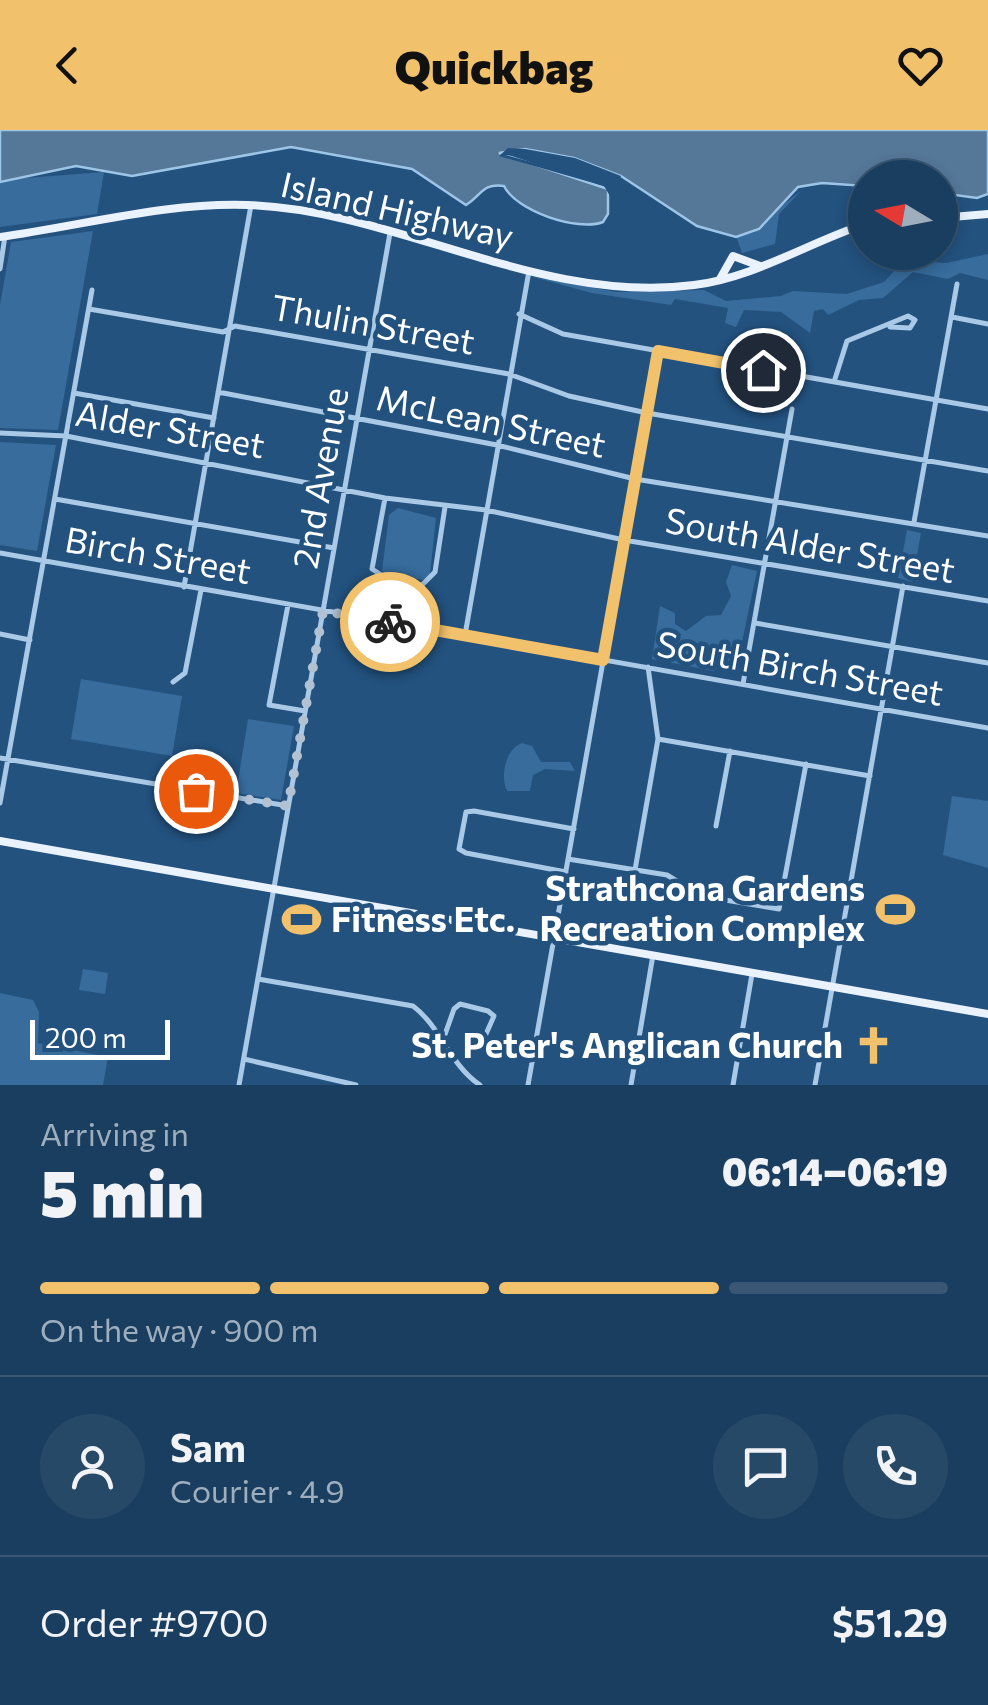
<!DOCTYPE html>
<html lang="en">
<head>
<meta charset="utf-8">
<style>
  body { margin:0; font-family:Commissioner,sans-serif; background:#274968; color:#f1f3f6; height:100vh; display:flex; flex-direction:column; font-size:38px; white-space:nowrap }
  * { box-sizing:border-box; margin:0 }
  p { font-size:32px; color:#9faebd }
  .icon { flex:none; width:55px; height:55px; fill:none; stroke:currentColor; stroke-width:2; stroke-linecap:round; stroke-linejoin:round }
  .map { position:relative; height:955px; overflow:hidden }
  .side { display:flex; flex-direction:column; background:#1a3e5f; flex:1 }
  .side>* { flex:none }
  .needle { width:65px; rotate:280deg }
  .buttons { position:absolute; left:848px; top:30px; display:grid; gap:20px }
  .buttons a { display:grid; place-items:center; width:110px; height:110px; border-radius:50%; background:#1a3e5f; box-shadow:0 5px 15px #0003,0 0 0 2px #385774; font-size:50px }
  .scale { position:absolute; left:30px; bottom:25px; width:140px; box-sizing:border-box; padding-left:10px; border:5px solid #fff; border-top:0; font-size:28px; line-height:35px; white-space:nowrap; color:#fff; -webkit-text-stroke:8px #23527f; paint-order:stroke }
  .pin { position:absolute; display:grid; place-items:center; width:85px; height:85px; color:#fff; margin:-42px; border:5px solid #fff; border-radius:50%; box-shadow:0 2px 10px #0007 }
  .courier { position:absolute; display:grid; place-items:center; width:100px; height:100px; margin:-50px; border:8px solid #f1c16c; border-radius:50%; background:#fff; color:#222; box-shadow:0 2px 12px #0007 }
  .overview em { font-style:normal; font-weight:800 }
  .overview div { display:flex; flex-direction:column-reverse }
  .overview { display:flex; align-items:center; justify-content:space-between; height:170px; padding:0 40px }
  h1 { font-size:65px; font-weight:800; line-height:75px }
  .bar { display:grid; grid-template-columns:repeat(4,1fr); gap:15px 10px; align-content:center; height:120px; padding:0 40px }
  .bar i { height:12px; border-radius:8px; background:#385774 }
  .bar .selected { background:#f1c16c }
  .bar p { grid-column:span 4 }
  .line { display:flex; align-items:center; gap:25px; padding:0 40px; border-top:2px solid #385774 }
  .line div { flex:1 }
  .round { display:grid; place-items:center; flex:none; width:105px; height:105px; border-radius:52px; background:#274968 }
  header { display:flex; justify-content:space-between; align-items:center; height:130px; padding:0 40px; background:#f1c16c; color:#111; font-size:45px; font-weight:800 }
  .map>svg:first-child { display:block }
  .green { fill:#376c9d }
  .water { fill:#557798; stroke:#9dc5e7; stroke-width:2.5 }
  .pier { fill:#23527f }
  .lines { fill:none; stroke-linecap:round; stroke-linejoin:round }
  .minor { stroke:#a9c9e6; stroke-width:5 }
  .major { stroke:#eaf3fd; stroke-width:8 }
  .done { stroke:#b2c2d2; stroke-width:10; stroke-dasharray:0 18 }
  .route { stroke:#f1c16c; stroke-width:12 }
  .labels { text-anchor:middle; stroke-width:9; stroke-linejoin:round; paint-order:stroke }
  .street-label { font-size:35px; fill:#fff; stroke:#23527f }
  .poi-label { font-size:35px; font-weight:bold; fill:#fff; stroke:#23527f; text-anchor:end }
</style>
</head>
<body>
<header><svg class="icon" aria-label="back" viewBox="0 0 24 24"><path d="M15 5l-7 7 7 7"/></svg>Quickbag<svg class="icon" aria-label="heart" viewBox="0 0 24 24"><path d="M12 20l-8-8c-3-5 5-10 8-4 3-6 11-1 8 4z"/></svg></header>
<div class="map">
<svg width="988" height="955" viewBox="0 0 988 955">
  <rect width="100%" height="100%" fill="#23527f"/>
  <path class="green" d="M 104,42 L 97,84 L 0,97 L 0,50 Z
    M 801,61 L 779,84 L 775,114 L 742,123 L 736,106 L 759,100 L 767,87 Z
    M 93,101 L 58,300 L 0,298 L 0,175 L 11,112 Z
    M 988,124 L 988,150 L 960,143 L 948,149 L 913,142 L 883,168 L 859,170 L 828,185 L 823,179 L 814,181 L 810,203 L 781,182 L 744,180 L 736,197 L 725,193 L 728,178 L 675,169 L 671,175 L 592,163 L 533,147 L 617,162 L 704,160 L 726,171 L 781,166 L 793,161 L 847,164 L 884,152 L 894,141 L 918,131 L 946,133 Z
    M 0,312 L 56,315 L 37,421 L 0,415 Z
    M 398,378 L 436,388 L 430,444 L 425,450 L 388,446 L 382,441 L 389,385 Z
    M 907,400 L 921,403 L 912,452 L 898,448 Z
    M 732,435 L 757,441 L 739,526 L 713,541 L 652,529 L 660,476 L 675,483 L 675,494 L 686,501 L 706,486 L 721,485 L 731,466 L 726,452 Z
    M 81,549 L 182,566 L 172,626 L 71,609 Z
    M 248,589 L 294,596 L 281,670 L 236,663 Z
    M 522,613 L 532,616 L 541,632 L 570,632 L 575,641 L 545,639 L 533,645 L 530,661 L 507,661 C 500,647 505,619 522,613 Z
    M 952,666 L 988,671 L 988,738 L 943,725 Z
    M 83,839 L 108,843 L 105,864 L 79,860 Z
    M 0,863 L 33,870 L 39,882 L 38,913 L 108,927 L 103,955 L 0,955 Z"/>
  <path class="water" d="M 0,0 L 988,0 L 988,64 L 977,68 L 940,63 L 940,48 L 865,48 L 865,56 L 822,53 L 798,57 L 759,99 L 736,107 L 697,96 L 621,46 L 574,28 L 525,19 L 499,23 L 608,59 L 608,84 L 603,92 C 578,102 516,81 504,56 C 482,53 482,65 466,75 L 412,39 L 291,17 L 132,46 L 76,36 L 0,52 Z"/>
  <path class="pier" d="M 525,19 L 575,28 L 621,46 L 619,51 L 556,29 L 505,25 L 606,52 L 613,60 L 610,66 L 604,56 L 499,26 L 508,18 Z"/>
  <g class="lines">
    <path class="minor" d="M 0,139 L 5,106
      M 89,179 L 223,202 L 235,196 L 509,244 L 569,266 L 647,283 L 988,341
      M 519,184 L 563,204 L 988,279
      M 952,187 L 988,194
      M 834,252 L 847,211 L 908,186 L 915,190 L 910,198 L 890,197
      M 218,262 L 497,315 L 635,349 L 988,406
      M 74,263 L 214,288
      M 0,303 L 66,306 L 385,368 L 486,380 L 624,410 L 988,471
      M 385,368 L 372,439 L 389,450 L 422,455 L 435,442 L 445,377
      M 55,369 L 334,418
      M 914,392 L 957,154
      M 0,423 L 988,598
      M 184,457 L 251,75
      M 288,475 L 269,575 L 305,581
      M 755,493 L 988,533
      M 0,504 L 30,510
      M 465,505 L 529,141
      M 173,552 L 185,543 L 201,460
      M 743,554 L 792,279
      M 658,609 L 870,646
      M 0,628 L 288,676
      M 0,673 L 92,160
      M 716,696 L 730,621
      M 568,729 L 667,745 L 701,766 L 779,779 L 806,634
      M 635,740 L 658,609 L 648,537
      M 566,742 L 466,723 L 459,719 L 466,682 L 474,681 L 574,699
      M 258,849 L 413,876 C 441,897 450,935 480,955
      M 443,910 L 454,879 L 460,874 L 488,881 L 494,886 L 486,904
      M 244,929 L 356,955
      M 239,955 L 390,103
      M 528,955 L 658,221
      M 631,955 L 653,825
      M 733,955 L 752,844
      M 815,955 L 903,456"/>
    <path class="major" d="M 940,88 L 988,84
      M 0,107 C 81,96 167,72 248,75 C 397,80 539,175 694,155 C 753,148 808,113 865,94
      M 720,149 L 733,126 L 760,136
      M 0,711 L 988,884"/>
  </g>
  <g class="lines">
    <path class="done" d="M 196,661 L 288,676 L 323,481 L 390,492"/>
    <path class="route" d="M 390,492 L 603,530 L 658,221 L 763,240"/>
  </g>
  <defs>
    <symbol id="stadium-bare" viewBox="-9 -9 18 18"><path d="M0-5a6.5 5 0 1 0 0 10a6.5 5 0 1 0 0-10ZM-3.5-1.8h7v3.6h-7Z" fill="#f1c16c" stroke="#23527f" stroke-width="2.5" paint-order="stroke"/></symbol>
    <symbol id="church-bare" viewBox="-9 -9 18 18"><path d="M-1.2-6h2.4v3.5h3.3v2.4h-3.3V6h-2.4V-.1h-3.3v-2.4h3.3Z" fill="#f1c16c" stroke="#23527f" stroke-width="2.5" paint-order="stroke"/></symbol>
  </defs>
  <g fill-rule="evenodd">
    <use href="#stadium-bare" x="868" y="752" width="55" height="55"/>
    <use href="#stadium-bare" x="274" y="762" width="55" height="55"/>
    <use href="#church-bare" x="846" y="888" width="55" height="55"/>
  </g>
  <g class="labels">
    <g class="street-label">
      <text transform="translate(397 81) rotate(13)" y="12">Island Highway</text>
      <text transform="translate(373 195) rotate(10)" y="12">Thulin Street</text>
      <text transform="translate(491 292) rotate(12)" y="12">McLean Street</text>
      <text transform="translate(170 300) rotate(10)" y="12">Alder Street</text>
      <text transform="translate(321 348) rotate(-80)" y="12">2nd Avenue</text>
      <text transform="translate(810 416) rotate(10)" y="12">South Alder Street</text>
      <text transform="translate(158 426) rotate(10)" y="12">Birch Street</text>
      <text transform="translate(800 539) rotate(10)" y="12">South Birch Street</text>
    </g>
    <g class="poi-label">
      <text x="865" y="771">Strathcona Gardens<tspan x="865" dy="40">Recreation Complex</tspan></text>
      <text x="331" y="802" text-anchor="start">Fitness Etc.</text>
      <text x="843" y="928">St. Peter's Anglican Church</text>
    </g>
  </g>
</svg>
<div class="buttons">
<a><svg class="needle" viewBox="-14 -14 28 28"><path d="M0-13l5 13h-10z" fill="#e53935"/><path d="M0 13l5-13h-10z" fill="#9faebd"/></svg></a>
</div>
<div class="scale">200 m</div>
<div class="pin" style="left:196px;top:661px;background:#ea580c"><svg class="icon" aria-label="bag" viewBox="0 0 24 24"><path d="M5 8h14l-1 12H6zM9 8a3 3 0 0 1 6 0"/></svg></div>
<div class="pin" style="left:763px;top:240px;background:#1f2937"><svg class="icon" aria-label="home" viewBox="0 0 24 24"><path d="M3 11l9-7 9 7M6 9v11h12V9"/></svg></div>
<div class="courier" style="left:390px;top:492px"><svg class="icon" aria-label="bike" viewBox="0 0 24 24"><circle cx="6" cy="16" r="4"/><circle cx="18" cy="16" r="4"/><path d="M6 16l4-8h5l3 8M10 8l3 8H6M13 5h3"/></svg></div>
</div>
<section class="side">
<div class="overview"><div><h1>5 min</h1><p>Arriving in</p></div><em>06:14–06:19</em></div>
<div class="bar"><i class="selected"></i><i class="selected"></i><i class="selected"></i><i></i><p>On the way · 900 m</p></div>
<div class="line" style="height:180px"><a class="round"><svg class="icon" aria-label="person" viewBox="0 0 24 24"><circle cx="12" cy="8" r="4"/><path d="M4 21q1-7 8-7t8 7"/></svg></a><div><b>Sam</b><p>Courier · 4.9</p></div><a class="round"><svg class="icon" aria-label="chat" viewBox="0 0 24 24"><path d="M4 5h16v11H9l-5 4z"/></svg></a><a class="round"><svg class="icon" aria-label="phone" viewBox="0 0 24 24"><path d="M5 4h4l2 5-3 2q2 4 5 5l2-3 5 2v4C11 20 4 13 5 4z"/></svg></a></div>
<div class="line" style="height:130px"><div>Order #9700</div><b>$51.29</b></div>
</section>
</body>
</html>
